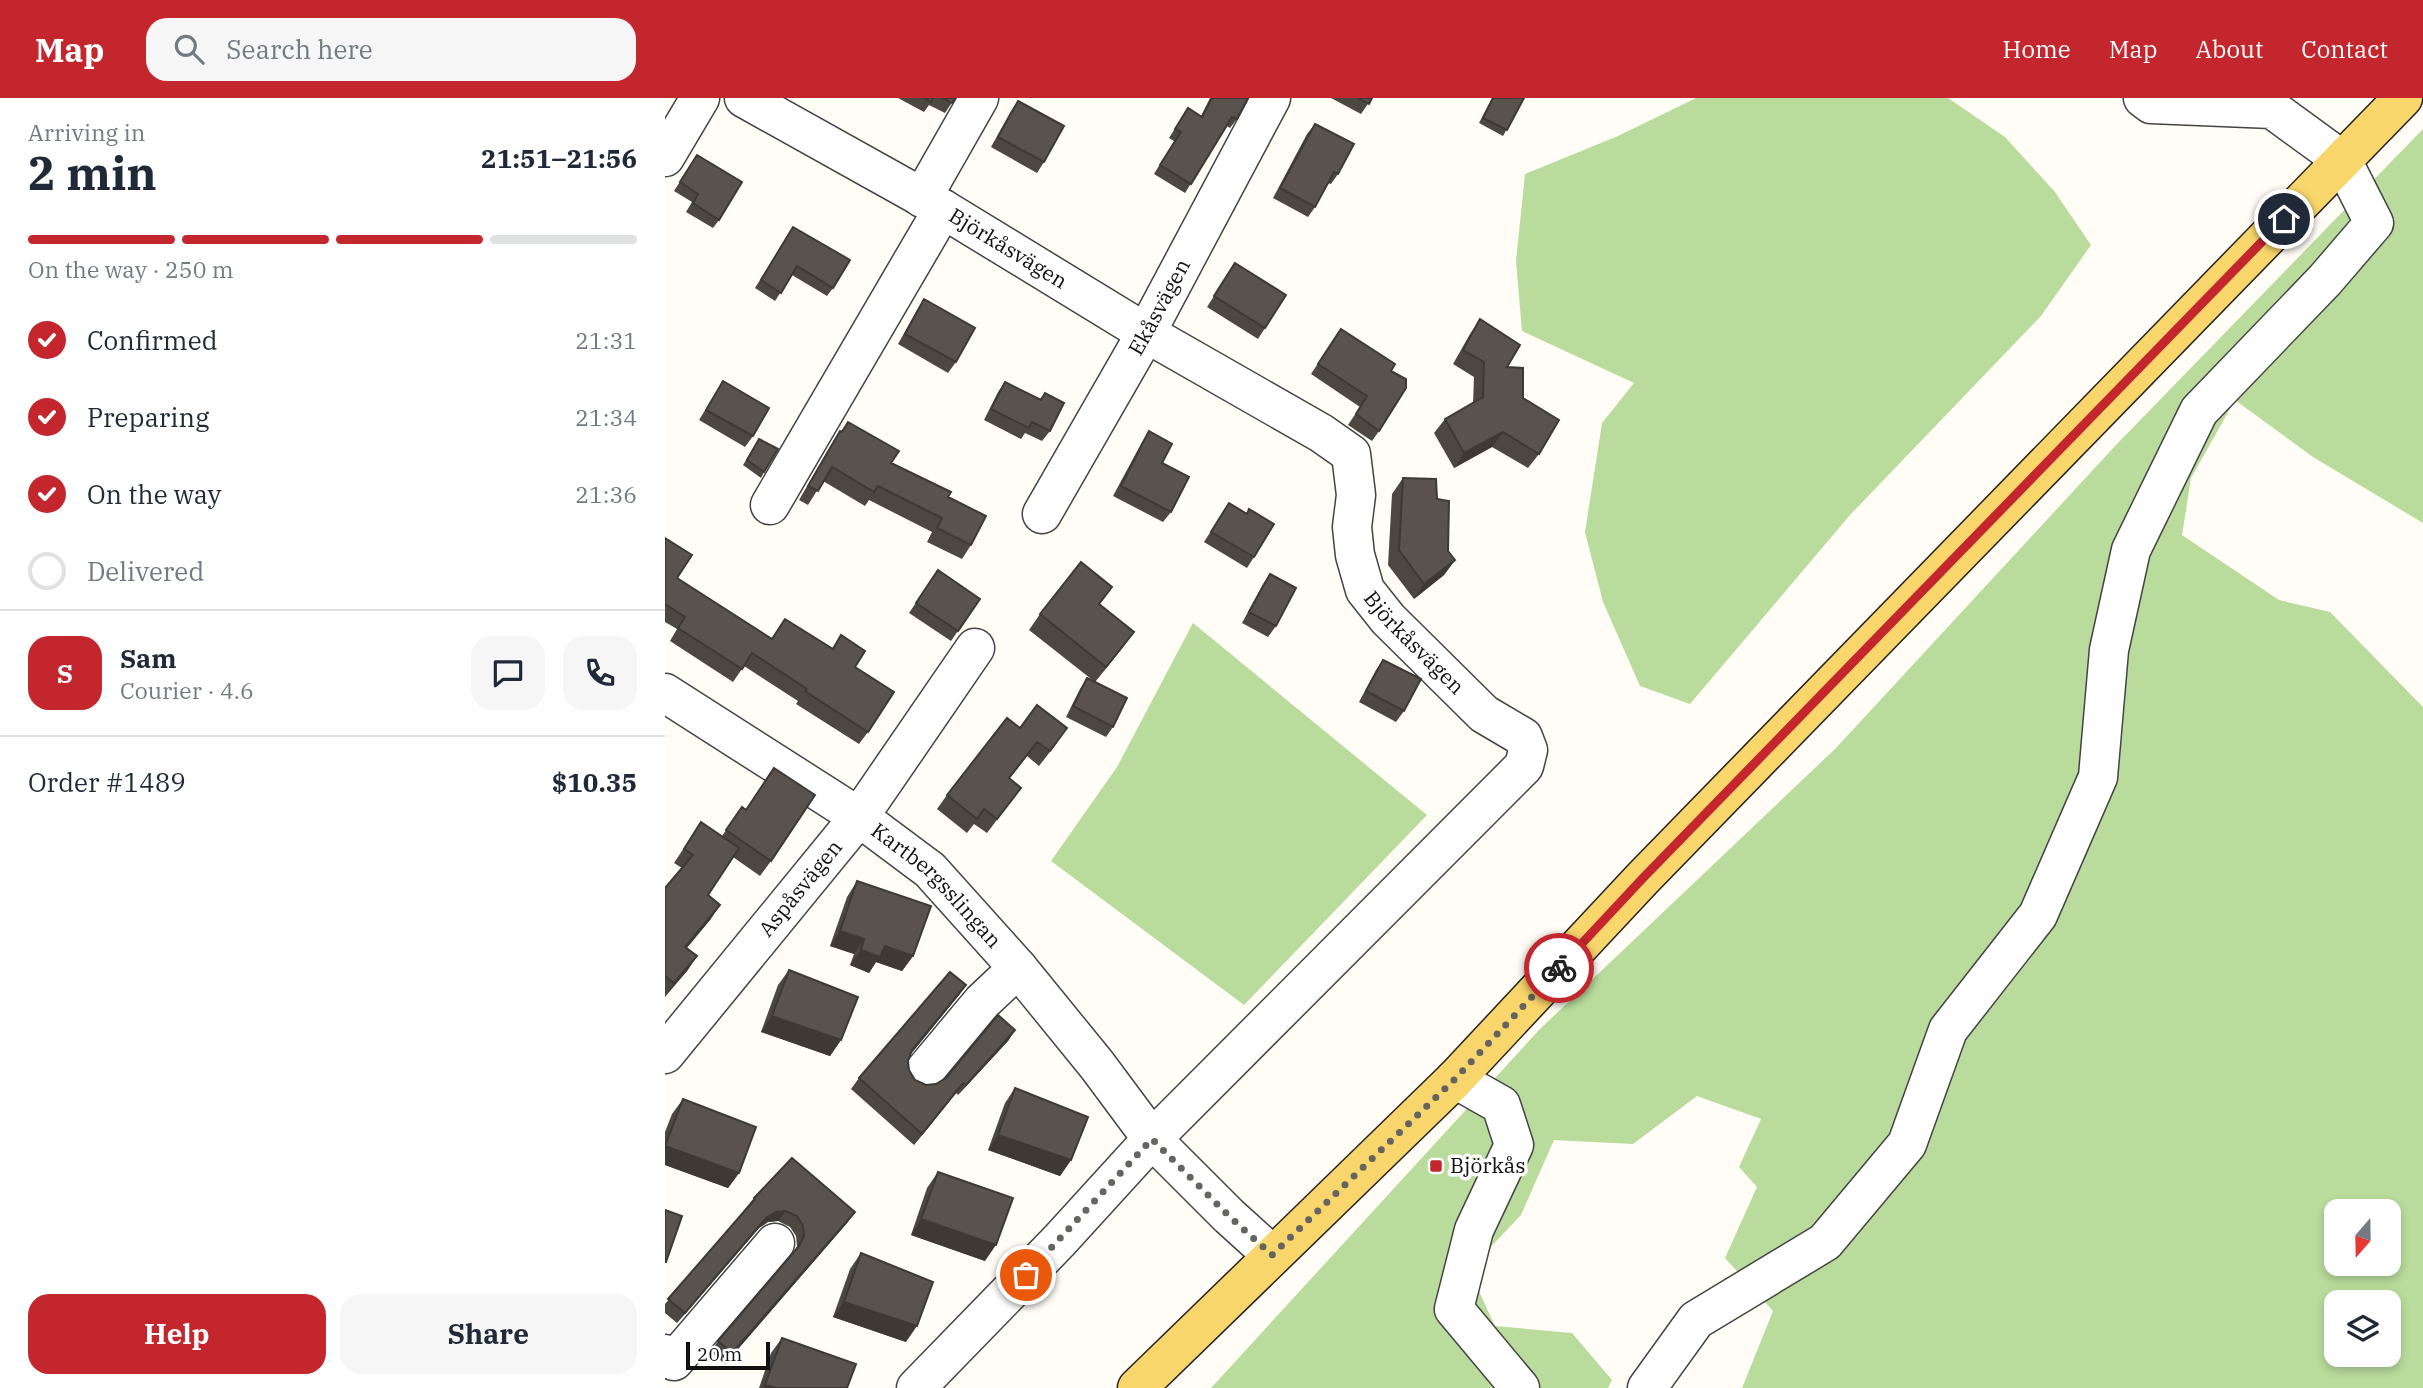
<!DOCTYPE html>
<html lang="en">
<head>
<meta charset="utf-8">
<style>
  body { margin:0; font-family:"IBM Plex Serif",serif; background:#f6f6f7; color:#1f2937; height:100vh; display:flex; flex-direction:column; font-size:26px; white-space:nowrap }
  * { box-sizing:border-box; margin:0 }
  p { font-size:23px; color:#747a83 }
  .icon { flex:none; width:38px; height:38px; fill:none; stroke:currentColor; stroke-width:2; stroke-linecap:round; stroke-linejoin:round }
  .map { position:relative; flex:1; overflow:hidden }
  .panel { display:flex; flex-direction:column; background:#fff; width:665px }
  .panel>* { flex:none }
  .needle { width:46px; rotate:200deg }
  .fabs { position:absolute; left:1659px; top:1101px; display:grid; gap:14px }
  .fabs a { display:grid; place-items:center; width:77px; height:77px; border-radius:14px; background:#fff; box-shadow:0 4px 10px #0003; font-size:35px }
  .scale { position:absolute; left:21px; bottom:18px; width:84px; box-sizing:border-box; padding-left:7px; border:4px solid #111; border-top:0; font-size:19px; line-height:24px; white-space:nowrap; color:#111; -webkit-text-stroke:5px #fff; paint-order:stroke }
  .pin { position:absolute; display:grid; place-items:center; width:60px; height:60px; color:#fff; margin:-30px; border:4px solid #fff; border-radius:50%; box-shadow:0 2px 7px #0007 }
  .courier { position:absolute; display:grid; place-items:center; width:70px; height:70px; margin:-35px; border:5px solid #c4262e; border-radius:50%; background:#fff; color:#222; box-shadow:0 2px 9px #0007 }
  .summary em { font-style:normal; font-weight:800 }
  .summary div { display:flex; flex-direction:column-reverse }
  .summary { display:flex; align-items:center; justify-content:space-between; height:119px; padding:0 28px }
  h1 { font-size:46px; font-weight:800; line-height:52px }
  .bar { display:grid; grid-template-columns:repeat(4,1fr); gap:10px 7px; align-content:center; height:84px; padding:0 28px }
  .bar i { height:9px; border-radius:5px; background:#e0e1e3 }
  .bar .current { background:#c4262e }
  .bar p { grid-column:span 4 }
  .line { display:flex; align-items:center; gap:18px; padding:0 28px; border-top:2px solid #e0e1e3 }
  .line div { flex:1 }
  .round { display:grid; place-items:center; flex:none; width:74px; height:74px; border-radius:21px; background:#f6f6f7 }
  ol { padding:0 28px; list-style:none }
  li { display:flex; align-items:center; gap:21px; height:77px }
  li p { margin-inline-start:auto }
  li .icon { padding:7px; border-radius:50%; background:#c4262e; color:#fff; stroke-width:4 }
  li:last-child { color:#747a83 }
  li i { width:38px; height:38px; border:4px solid #e0e1e3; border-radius:50% }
  .primary-button { display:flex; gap:14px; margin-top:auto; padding:14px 28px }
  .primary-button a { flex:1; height:80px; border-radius:21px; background:#c4262e; color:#fff; font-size:28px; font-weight:800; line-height:80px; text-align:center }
  .primary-button a+a { background:#f6f6f7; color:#1f2937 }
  header { display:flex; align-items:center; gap:42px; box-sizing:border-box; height:98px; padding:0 35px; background:#c4262e; color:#fff }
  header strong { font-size:33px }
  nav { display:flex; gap:38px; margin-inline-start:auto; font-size:24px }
  .search { width:490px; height:63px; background:#f6f6f7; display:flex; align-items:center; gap:18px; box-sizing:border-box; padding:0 24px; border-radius:21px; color:#747a83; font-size:26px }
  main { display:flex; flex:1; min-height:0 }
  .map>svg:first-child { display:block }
  .forest { fill:#b9dc9c; fill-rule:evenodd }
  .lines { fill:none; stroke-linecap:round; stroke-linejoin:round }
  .minor-casing { stroke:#444; stroke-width:41 }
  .major-casing { stroke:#222; stroke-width:41 }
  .minor { stroke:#fff; stroke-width:38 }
  .major { stroke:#f9d66b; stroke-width:38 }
  .wall { fill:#4d4742 }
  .shaded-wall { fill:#3f3936 }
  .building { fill:#5a524d; stroke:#3f3936; stroke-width:2 }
  .done { stroke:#646461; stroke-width:7; stroke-dasharray:0 12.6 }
  .route { stroke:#c4262e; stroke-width:9 }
  .poi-dot { fill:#c4262e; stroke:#fff; stroke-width:2.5 }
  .labels { text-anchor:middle; stroke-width:7; stroke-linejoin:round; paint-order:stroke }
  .street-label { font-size:21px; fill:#111; stroke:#fff }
  .poi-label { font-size:21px; fill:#111; stroke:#fff; text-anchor:start }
</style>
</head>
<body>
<header>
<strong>Map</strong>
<div class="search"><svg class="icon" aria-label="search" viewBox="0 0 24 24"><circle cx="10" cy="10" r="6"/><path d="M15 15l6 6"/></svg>Search here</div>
<nav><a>Home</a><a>Map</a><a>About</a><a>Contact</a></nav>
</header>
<main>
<section class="panel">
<div class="summary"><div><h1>2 min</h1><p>Arriving in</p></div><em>21:51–21:56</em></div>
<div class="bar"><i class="current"></i><i class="current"></i><i class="current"></i><i></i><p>On the way · 250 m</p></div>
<ol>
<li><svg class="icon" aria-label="check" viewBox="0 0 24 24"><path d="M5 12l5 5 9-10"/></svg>Confirmed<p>21:31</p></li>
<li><svg class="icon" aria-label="check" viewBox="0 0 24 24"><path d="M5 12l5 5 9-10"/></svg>Preparing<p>21:34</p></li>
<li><svg class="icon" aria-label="check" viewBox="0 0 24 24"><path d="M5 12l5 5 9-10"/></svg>On the way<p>21:36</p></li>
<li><i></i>Delivered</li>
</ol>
<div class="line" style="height:126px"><b class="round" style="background:#c4262e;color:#fff">S</b><div><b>Sam</b><p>Courier · 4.6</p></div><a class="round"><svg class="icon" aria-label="chat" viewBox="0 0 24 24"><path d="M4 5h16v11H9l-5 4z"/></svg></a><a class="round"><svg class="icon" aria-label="phone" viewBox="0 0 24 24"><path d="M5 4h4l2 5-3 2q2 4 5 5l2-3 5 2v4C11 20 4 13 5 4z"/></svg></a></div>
<div class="line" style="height:91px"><div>Order #1489</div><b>$10.35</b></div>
<div class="primary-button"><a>Help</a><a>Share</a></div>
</section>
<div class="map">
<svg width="1758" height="1290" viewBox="0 0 1758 1290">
  <rect width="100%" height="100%" fill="#fffdf5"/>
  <path class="forest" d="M 1031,0 L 1283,0 L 1340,39 L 1390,94 L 1426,147 L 1376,218 L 1185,417 L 1025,606 L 975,588 L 938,504 L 920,434 L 937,325 L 969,285 L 857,233 L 851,163 L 860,76 L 953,38 Z
    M 1758,31 L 1758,425 L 1648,359 L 1570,302 L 1526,380 L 1517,437 L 1614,502 L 1665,514 L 1758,609 L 1758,1290 L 1077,1290 L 1108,1213 L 1060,1160 L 1092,1089 L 1074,1069 L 1096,1021 L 1032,998 L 968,1046 L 889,1042 L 856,1117 L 804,1172 L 830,1228 L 907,1235 L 947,1282 L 943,1290 L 546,1290 L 874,932 L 1171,650 L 1451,347 ZM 1671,1113 L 1724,1113 L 1724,1166 L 1671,1166 ZM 1671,1204 L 1724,1204 L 1724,1256 L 1671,1256 Z
    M 528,525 L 762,717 L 579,907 L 386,763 L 452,669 Z"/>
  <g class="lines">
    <defs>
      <g id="minor">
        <path id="s1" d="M 79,0 L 278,111 L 481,235 L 656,335 L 686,356 L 691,397 L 687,429 L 690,457 L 700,492 L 723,521 L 819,616 L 858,639 L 863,652 L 859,668 L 487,1041 L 564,1118 L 607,1157"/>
        <path d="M 0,59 L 35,0"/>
        <path d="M 257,100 L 314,0"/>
        <path d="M 105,407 L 278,111"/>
        <path id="s2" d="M 377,416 L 481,235 L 606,0"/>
        <path id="s3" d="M 0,595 L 194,719 L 265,772 L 353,870 L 432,967 L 487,1041 L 394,1143 L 251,1290"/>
        <path id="s4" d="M 0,956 L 194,719 L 310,550"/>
        <path d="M 257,976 L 317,904 L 353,870"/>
        <path d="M 790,981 L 836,1007 L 849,1047 L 809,1132 L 789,1211 L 855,1290"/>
        <path d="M 0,1256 L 9,1263 L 110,1145"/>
        <path d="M 982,1290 L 1031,1222 L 1160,1144 L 1242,1046 L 1283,932 L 1373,817 L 1433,679 L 1444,552 L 1466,452 L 1534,313 L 1660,182 L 1709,125 L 1677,62 L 1607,11 L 1486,6 L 1478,0"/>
      </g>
      <path id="major" d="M 472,1290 L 790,981 L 978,780 L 1738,0"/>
    </defs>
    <use href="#minor" class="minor-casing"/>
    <use href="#major" class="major-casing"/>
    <use href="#minor" class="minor"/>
    <use href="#major" class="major"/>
  </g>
  <path class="wall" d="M 233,0 L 290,0 L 280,15 L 264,7 L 259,14 Z
    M 545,0 L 583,0 L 572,21 L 565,30 L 562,28 L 520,95 L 489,76 L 509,43 L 504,40 L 523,10 L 536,18 Z
    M 666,0 L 707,0 L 696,16 Z
    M 827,0 L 859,0 L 838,38 L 814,25 Z
    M 353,3 L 379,64 L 372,75 L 326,49 L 346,13 Z
    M 650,26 L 673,76 L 666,86 L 663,85 L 650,109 L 643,119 L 608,100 L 642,36 Z
    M 32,57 L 54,122 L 48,130 L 21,114 L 27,104 L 9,93 Z
    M 128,129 L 168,190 L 162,198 L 127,177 L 110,203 L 90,190 Z
    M 570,165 L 600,230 L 593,241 L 542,209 Z
    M 259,201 L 291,264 L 283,275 L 233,246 L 252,212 Z
    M 815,221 L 858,300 L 874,356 L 863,370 L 827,349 L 789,370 L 769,335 L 780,321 L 808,305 L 809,279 L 788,266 L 805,236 Z
    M 676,231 L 726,273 L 714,333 L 707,343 L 683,327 L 695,309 L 646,276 Z
    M 58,283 L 88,338 L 80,349 L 34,322 Z
    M 340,284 L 375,301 L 380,295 L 385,333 L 377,343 L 360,335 L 356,341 L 319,322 L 333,294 Z
    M 183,324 L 226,365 L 283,399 L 306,447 L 297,461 L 262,444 L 267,434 L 204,402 L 200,408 L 158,383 L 143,407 L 134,402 L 166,347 Z
    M 484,333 L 497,365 L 506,414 L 498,424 L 448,398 L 477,344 Z
    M 94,341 L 99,374 L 96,380 L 78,367 Z
    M 738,380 L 772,401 L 783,453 L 790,462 L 779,477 L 749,501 L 723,467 L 727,396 Z
    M 564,405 L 581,415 L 589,459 L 582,470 L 539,444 Z
    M 0,440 L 12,480 L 106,541 L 190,569 L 203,634 L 194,646 L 131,606 L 133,603 L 79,568 L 68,584 L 5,543 L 12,531 L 0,524 Z
    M 273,472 L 315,501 L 286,543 L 244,515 Z
    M 605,476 L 611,528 L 603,539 L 577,525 L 598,486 Z
    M 435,506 L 458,549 L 430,584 L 364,532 L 375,516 Z
    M 718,562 L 739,613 L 731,624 L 694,604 L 711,572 Z
    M 422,580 L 448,629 L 441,639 L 401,619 L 415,591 Z
    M 355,630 L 392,645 L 374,668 L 362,658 L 344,681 L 356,690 L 322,735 L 309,726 L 302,735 L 272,711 L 282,697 Z
    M 77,709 L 106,763 L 95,778 L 68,759 L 43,797 L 55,807 L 45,822 L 22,850 L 32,858 L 22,873 L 0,899 L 0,790 L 17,770 L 9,765 L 36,724 L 57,738 Z
    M 192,783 L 248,858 L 237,873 L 211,864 L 204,875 L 185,867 L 189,856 L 165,848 L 182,799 Z
    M 124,872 L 176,942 L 165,958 L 96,934 L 113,887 Z
    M 301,887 L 294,897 L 246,956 L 243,963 L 244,972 L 250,982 L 261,987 L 271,986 L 350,932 L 343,943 L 293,997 L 291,995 L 249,1047 L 186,991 L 194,980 Z
    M 350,990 L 406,1062 L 395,1078 L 323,1052 L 340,1005 Z
    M 18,1001 L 74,1075 L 63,1090 L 0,1067 L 0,1034 L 7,1016 Z
    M 273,1074 L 320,1163 L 246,1137 L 262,1090 Z
    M 89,1100 L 190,1114 L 182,1125 L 60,1266 L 46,1254 L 53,1243 L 129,1155 L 132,1148 L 131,1138 L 125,1129 L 113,1123 L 103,1124 L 94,1130 L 12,1225 L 0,1215 L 0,1206 L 81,1110 Z
    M 196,1155 L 241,1244 L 168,1219 L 185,1171 Z
    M 117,1240 L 182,1290 L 94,1290 L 106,1255 Z"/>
  <path class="shaded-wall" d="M 838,334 L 827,349 L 789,370 L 799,355 Z
    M 790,462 L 779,477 L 749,501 L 759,486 Z
    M 469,534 L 458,549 L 430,584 L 441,569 Z
    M 55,807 L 45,822 L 10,863 L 20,849 Z
    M 175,833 L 199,841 L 189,856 L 165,848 Z
    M 220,848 L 248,858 L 237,873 L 211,864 L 204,875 L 185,867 L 196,852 Z
    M 32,858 L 22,873 L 0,898 L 9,885 Z
    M 301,887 L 294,897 L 240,963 L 247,952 Z
    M 107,918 L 176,942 L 165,958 L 96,934 Z
    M 350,932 L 343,943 L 293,997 L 301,987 Z
    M 298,985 L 291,995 L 249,1047 L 257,1036 Z
    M 333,1037 L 406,1062 L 395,1078 L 323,1052 Z
    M 0,1048 L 74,1075 L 63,1090 L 0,1067 Z
    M 121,1113 L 113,1123 L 103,1124 L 94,1130 L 12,1225 L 20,1215 L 101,1120 L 111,1114 Z
    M 190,1114 L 182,1125 L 60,1266 L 67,1255 Z
    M 256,1121 L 331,1147 L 320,1163 L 246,1137 Z
    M 179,1204 L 252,1228 L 241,1244 L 168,1219 Z
    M 100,1287 L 111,1290 L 98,1290 Z"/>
  <path class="building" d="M 259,0 L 268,0 L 266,4 Z
    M 278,0 L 290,0 L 287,5 Z
    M 547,0 L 583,0 L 572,21 L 567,19 L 526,86 L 495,67 L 516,34 L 510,31 L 523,10 L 537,19 Z
    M 693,0 L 707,0 L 704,6 Z
    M 828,0 L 859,0 L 842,32 L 818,20 Z
    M 353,3 L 399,28 L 379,64 L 333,39 Z
    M 650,26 L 689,46 L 673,76 L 669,74 L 650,109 L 615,90 Z
    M 32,57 L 77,84 L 54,122 L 28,105 L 33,96 L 15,84 Z
    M 128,129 L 185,162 L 168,190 L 132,168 L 116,195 L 96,182 Z
    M 570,165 L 621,197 L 600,230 L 549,198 Z
    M 259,201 L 310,230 L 291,264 L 240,236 Z
    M 815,221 L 855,247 L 842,269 L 858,270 L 858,300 L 894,322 L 874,356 L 838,334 L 799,355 L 780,321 L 818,299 L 819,264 L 798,252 Z
    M 676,231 L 730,266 L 726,273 L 741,281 L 741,290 L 714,333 L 691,316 L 702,298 L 653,266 Z
    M 58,283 L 104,310 L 88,338 L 41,312 Z
    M 340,284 L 376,302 L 380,295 L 399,305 L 385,333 L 367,324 L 364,330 L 326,311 Z
    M 183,324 L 234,353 L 226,365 L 286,394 L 283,399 L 321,418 L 306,447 L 272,430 L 277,420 L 213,388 L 209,394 L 167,369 L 153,393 L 143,388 L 175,333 L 177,334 Z
    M 484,333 L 507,346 L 497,365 L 524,379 L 506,414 L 456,388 Z
    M 94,341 L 113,351 L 99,374 L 82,362 Z
    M 738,380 L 771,381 L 772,401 L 784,403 L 783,453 L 790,462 L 759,486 L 734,452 Z
    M 564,405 L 582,416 L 584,411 L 609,426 L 589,459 L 546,434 Z
    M 0,440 L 27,457 L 12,480 L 107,541 L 120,521 L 168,551 L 176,537 L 200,553 L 190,569 L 229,594 L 203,634 L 140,593 L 142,591 L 87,555 L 77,571 L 13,530 L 20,519 L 0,506 Z
    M 416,464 L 447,489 L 434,506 L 469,534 L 441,569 L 375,516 Z
    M 273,472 L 315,501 L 293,533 L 251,505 Z
    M 605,476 L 631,490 L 611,528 L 584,514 Z
    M 718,562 L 756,581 L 739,613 L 701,593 Z
    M 422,580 L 462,600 L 448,629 L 408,608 Z
    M 372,607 L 402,630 L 385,653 L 372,644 L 344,680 L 356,690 L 332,721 L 319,711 L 312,721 L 282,697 L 342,620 L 355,630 Z
    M 109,670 L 150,697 L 106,763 L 61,732 L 77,709 L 81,712 Z
    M 36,724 L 74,750 L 43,797 L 55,807 L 20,849 L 32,858 L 9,885 L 0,878 L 0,790 L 28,757 L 19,751 Z
    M 192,783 L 266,808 L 248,858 L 220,848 L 215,859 L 196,852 L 199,841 L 175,833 Z
    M 124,872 L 193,899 L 176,942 L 107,918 Z
    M 285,874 L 301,887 L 247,952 L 243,963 L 244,972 L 250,982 L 261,987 L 271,986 L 281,980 L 333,917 L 350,932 L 301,987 L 298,985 L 257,1036 L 194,980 Z
    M 350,990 L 423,1019 L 406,1062 L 333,1037 Z
    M 18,1001 L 91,1029 L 74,1075 L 0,1048 Z
    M 127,1060 L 190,1114 L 67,1255 L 53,1243 L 134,1148 L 139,1138 L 138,1128 L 132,1118 L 121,1113 L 111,1114 L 101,1120 L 20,1215 L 3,1201 L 90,1101 L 89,1100 Z
    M 273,1074 L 348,1100 L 331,1147 L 256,1121 Z
    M 0,1112 L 17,1118 L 1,1164 L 0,1164 Z
    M 196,1155 L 268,1184 L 252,1228 L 179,1204 Z
    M 117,1240 L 191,1266 L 182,1290 L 111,1290 L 100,1287 Z"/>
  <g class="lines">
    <path class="done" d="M 361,1177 L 487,1041 L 564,1118 L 607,1157 L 790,981 L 894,870"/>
    <path class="route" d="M 894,870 L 978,780 L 1619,121"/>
  </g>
  <rect class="poi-dot" x="764" y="1061" width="14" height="14" rx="3.5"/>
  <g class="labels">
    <g class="street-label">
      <text dy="7" stroke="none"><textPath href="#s1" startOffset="304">Björkåsvägen</textPath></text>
      <text dy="7" stroke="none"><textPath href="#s2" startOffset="238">Ekåsvägen</textPath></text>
      <text dy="7" stroke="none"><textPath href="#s1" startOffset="914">Björkåsvägen</textPath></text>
      <text dy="7" stroke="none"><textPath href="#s3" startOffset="334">Kartbergsslingan</textPath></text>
      <text dy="7" stroke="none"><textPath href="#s4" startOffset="214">Aspåsvägen</textPath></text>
    </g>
    <g class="poi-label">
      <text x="785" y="1075">Björkås</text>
    </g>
  </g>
</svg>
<div class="fabs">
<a><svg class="needle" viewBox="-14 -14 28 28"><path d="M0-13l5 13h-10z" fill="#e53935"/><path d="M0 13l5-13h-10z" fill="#747a83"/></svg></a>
<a><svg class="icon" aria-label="layers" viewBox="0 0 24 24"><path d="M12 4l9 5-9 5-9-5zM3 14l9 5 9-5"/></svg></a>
</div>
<div class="scale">20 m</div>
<div class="pin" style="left:361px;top:1177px;background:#ea580c"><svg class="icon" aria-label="bag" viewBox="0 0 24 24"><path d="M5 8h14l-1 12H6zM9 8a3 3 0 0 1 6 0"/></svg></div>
<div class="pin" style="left:1619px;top:121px;background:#1f2937"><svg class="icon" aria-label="home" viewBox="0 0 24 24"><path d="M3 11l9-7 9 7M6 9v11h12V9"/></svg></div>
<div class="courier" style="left:894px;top:870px"><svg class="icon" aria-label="bike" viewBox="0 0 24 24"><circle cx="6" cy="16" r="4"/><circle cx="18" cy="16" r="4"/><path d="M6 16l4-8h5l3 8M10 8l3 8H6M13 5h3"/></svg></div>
</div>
</main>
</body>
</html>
